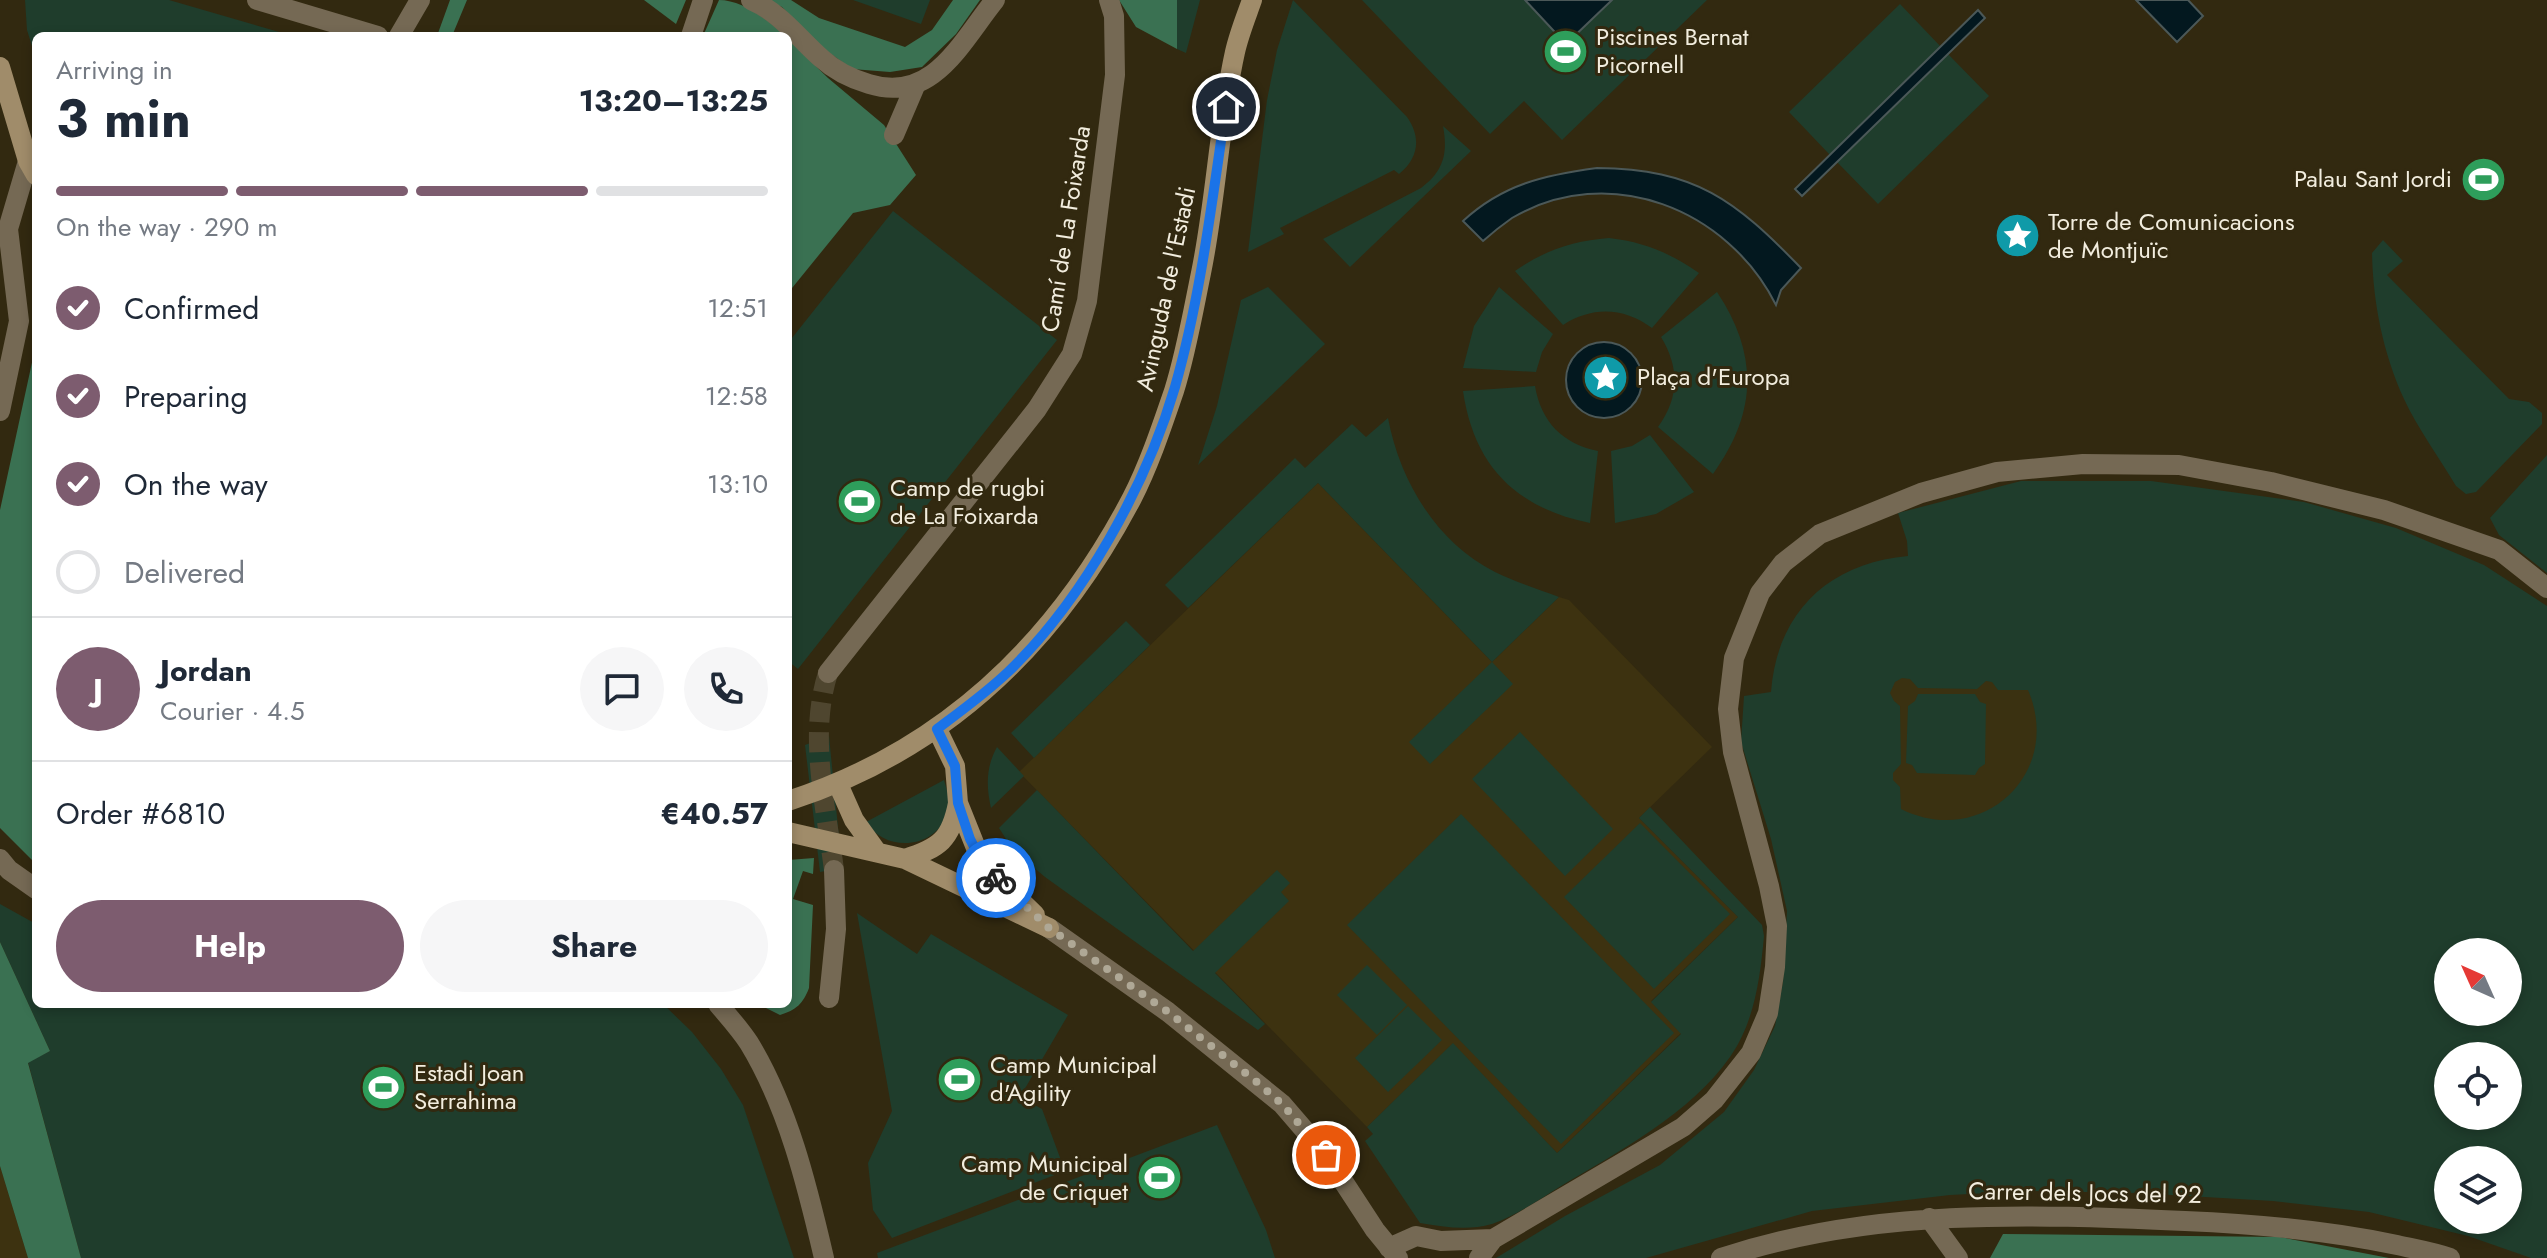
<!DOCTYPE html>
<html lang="en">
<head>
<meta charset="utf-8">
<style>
  body { margin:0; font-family:Jost,sans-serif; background:#f6f6f7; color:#1f2937; height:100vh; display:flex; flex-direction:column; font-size:30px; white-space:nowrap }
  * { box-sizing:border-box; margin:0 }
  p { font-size:26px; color:#747a83 }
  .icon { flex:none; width:44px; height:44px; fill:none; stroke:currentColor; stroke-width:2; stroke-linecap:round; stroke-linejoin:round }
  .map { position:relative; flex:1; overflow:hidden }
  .drawer { position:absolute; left:32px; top:32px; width:760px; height:976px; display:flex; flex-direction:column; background:#fff; border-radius:12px; box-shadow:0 4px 12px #0003 }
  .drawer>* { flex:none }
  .needle { width:52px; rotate:315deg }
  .tools { position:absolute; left:2434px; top:938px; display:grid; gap:16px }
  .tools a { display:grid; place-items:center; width:88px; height:88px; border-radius:50%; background:#fff; box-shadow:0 4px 12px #0003; font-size:40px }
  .pin { position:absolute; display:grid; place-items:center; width:68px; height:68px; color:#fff; margin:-34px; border:4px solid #fff; border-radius:50%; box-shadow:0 2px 8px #0007 }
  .courier { position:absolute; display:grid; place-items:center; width:80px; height:80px; margin:-40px; border:6px solid #1a73e8; border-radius:50%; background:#fff; color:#222; box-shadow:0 2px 10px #0007 }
  .head em { font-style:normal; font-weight:700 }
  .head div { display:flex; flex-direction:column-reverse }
  .head { display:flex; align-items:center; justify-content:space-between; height:136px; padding:0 24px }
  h1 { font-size:52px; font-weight:700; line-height:60px }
  .bar { display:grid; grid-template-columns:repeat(4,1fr); gap:12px 8px; align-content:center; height:96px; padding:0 24px }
  .bar i { height:10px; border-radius:6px; background:#e0e1e3 }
  .bar .current { background:#7d5c6f }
  .bar p { grid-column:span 4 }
  .line { display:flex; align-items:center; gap:20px; padding:0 24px; border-top:2px solid #e0e1e3 }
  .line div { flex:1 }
  .round { display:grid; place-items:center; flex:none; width:84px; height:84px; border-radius:42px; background:#f6f6f7 }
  ol { padding:0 24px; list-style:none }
  li { display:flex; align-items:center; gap:24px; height:88px }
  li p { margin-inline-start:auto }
  li .icon { padding:8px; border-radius:50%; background:#7d5c6f; color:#fff; stroke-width:4 }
  li:last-child { color:#747a83 }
  li i { width:44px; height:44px; border:4px solid #e0e1e3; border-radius:50% }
  .action { display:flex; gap:16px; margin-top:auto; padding:16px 24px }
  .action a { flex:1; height:92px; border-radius:48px; background:#7d5c6f; color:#fff; font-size:32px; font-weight:700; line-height:92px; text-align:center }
  .action a+a { background:#f6f6f7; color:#1f2937 }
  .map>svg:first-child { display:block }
  .built { fill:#3d3210 }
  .green { fill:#1f3d2c; fill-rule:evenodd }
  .forest { fill:#3a7152 }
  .sand { fill:#3a3111; fill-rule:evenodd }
  .water { fill:#03181f; stroke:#4b5858; stroke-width:2 }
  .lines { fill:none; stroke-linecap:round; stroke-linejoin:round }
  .street-tunnel { stroke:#4f462f; stroke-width:20; stroke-dasharray:20 10; stroke-linecap:butt }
  .street { stroke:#756954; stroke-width:20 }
  .secondary { stroke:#a08c6a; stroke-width:20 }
  .done { stroke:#afa896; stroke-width:8; stroke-dasharray:0 14.4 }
  .route { stroke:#1a73e8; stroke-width:10 }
  .labels { text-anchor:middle; stroke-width:6; stroke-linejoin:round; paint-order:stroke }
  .poi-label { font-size:24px; fill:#f2edde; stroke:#322910; text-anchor:start }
  .street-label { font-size:24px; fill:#f2edde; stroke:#322910 }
</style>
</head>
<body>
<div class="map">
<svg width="2547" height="1258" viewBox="0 0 2547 1258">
  <rect width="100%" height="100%" fill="#322910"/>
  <path class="built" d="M 1318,483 L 1492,662 L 1559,597 L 1569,600 L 1712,747 L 1639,818 L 1738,917 L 1651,1001 L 1681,1033 L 1557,1153 L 1453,1044 L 1367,1127 L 1019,772 Z
    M 0,1166 L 28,1258 L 0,1258 Z"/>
  <path class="green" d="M 25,0 L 169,0 L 293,36 L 36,36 L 36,59 L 27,30 Z
    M 853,0 L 930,0 L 921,24 Z
    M 1177,0 L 1200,0 L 1186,53 L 1177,49 Z
    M 1293,0 L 1407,117 C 1422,138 1418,159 1399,174 L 1394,170 L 1280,228 L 1284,234 L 1248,252 L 1267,100 L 1277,50 Z
    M 1362,0 L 1707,0 L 1562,140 L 1524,101 L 1490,134 Z
    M 1900,4 L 1941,47 L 1830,155 L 1789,112 Z
    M 1948,54 L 1989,96 L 1878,204 L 1837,162 Z
    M 1443,126 L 1471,151 L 1350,267 L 1323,239 L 1421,188 C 1444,171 1448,153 1443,126 Z
    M 893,211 L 1057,340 L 798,669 L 788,661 L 788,343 Z
    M 1609,238 C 1644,242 1670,253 1699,273 L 1652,328 C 1624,307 1592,306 1563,325 L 1515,271 C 1545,250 1573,241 1609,238 Z
    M 2383,240 L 2403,261 L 2387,275 L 2509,399 L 2529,402 L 2542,413 L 2542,424 L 2476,492 L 2466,494 L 2456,486 C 2439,457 2418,429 2404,399 C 2383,353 2373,303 2372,253 Z
    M 1268,287 L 1325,344 L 1198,465 L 1217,406 L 1241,300 Z
    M 1499,287 L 1553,334 L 1542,352 L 1536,372 L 1463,368 L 1474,326 Z
    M 1717,292 C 1759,355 1757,413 1713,474 L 1658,427 C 1679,398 1680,368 1661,337 Z
    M 1535,386 C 1541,422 1563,444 1598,451 L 1590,523 C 1516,508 1474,466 1463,391 Z
    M 1388,418 C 1400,481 1436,542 1495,572 C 1515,582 1538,589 1559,597 L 1492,662 L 1513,684 L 1430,764 L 1409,742 L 1492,662 L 1318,483 L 1188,608 L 1165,585 L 1295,458 L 1305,468 L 1352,424 L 1366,437 Z
    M 1650,435 L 1694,492 L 1656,514 L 1615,523 L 1611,451 L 1632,446 Z
    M 2547,455 L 2547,573 L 2499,535 L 2490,518 Z
    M 2021,481 L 2151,481 L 2304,502 L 2396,528 L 2484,565 L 2547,606 L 2547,1258 L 2531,1258 L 2468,1236 L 2369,1212 L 2273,1201 L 2137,1193 L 2028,1191 L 1950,1195 L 1812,1211 L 1646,1258 L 1496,1258 L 1565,1216 L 1660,1165 L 1724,1112 L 1754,1070 L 1775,1026 L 1783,982 L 1787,911 L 1771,839 L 1741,742 L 1744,696 L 1771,692 C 1777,612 1829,563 1908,556 L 1907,541 L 1898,513 ZM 2448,952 L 2508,952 L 2508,1012 L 2448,1012 ZM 2448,1056 L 2508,1056 L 2508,1116 L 2448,1116 ZM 2448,1160 L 2508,1160 L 2508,1220 L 2448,1220 Z
    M 1126,621 L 1150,645 L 1034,758 L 1011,733 Z
    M 1520,732 L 1613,829 L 1565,876 L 1472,779 Z
    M 829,736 L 842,868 L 820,872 L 805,745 Z
    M 997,747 L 1024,776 L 991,808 C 986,786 986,767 997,747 Z
    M 944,780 C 947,791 951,801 948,812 C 936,850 885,853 866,822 Z
    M 1037,790 L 1193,951 L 1277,870 L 1290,883 L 1281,892 L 1289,901 L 1215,973 L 1265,1024 L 1258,1030 L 1045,877 L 1013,850 L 999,828 Z
    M 1650,807 L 1762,925 L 1764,936 C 1760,978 1755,1021 1730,1057 C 1691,1113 1618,1152 1561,1186 C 1540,1199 1516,1216 1492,1224 C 1468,1231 1444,1227 1420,1223 L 1365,1141 L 1373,1134 L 1367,1127 L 1453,1043 L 1557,1153 L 1681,1034 L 1651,1002 L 1738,917 L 1639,818 Z
    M 1461,814 L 1674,1033 L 1561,1144 L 1347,925 Z
    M 1640,823 L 1730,914 L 1654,989 L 1564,897 Z
    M 0,904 L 36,924 L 36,1004 L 663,1004 L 692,1032 L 721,1069 L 743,1105 L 794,1258 L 81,1258 L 28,1062 L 50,1051 L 0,942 Z
    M 857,913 L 917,954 L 931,934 L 1068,1015 L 1020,1097 L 1042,1109 L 1065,1171 L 892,1238 L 873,1210 L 868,1163 L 892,1111 Z
    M 1367,965 L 1407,1005 L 1377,1035 L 1337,995 Z
    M 1408,1006 L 1442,1040 L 1388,1092 L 1355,1058 Z
    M 1217,1125 L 1266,1230 L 1275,1258 L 878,1258 L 877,1253 Z"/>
  <path class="forest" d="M 450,0 L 467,0 L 452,36 L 437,36 Z
    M 644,0 L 686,0 L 676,24 Z
    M 719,0 C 742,0 769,20 785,36 L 703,36 Z
    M 767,0 L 791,0 L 819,18 L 905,47 L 932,30 L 953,0 L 980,0 L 956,34 L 922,67 L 890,72 L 852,69 L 817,44 L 782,7 Z
    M 1119,0 L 1177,0 L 1177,49 L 1136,27 Z
    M 788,39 L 828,78 L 884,125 L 916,175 L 890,205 L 853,213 L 788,293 Z
    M 36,344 L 36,864 L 0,828 L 0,510 Z
    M 814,858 L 813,874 L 803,871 L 793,899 L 813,905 L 809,988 C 803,1004 796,1010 780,1015 L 758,1004 L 788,1004 L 788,860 Z
    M 0,942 L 50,1051 L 28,1063 L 81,1258 L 28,1258 L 0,1166 Z
    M 2003,1234 L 2280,1237 L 2389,1258 L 1990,1258 Z"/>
  <path class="sand" d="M 1902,678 L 1910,679 L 1918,688 L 1977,689 L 1986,681 L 1992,682 L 1998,690 L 2028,690 C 2064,774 1981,849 1901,809 L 1900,787 L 1893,780 L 1893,773 L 1901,764 L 1900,706 L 1894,701 L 1890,693 L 1895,682 ZM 1918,694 L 1975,694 L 1980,702 L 1986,704 L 1985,764 L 1979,768 L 1975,775 L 1917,773 L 1912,765 L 1906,763 L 1908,706 L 1915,701 Z"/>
  <path class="water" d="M 1525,0 L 1612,0 L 1566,44 Z
    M 2136,0 L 2188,0 L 2203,16 L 2177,42 Z
    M 1978,10 L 1985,18 L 1802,196 L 1795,189 Z
    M 1597,168 C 1696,169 1735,200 1801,268 L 1781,290 L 1776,305 C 1728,209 1609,161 1512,218 C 1502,225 1492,233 1483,241 L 1463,221 C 1503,184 1545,175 1597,168 Z
    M1566 380a38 38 0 1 1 76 0a38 38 0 1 1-76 0Z"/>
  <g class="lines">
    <path class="street-tunnel" d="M 828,673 C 808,736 826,806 834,870"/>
    <path class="street" d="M 257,0 L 378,36
      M 751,0 C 781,13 797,37 821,58 C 834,70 852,79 869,84 C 933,104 961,42 995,0
      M 399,36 L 420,0
      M 691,36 L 703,0
      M 894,135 L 915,86
      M 0,411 L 19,321 L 8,229 L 28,161
      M 828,673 L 1037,409 L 1072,354 L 1087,301 L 1115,75 L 1114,16 L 1109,0
      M 0,859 L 9,870 L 36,889
      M 1049,928 L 1168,1012 L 1282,1104 L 1326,1155 L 1375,1230 L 1398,1258
      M 829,998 L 836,929 L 834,870
      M 718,1004 C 728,1016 740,1029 749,1043 C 788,1107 807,1185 824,1258
      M 1929,1218 L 1958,1258
      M 1389,1248 L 1416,1236 L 1441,1241 L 1493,1239
      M 1479,1258 L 1493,1239 L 1683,1127 L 1714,1100 L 1751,1053 L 1768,1013 L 1775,967 L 1777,926 L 1769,886 L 1733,752 L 1728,709 L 1734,658 L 1760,593 L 1783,563 L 1820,534 L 1921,493 L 1997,472 L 2083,464 L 2179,465 L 2271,482 L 2384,510 L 2499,550 L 2547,588
      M 1721,1258 C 1871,1208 2029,1214 2185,1221 C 2256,1224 2327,1230 2397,1245 C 2414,1249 2433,1252 2450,1258"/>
    <path class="secondary" d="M 0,67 L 28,161 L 36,175
      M 937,729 L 955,766 L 958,803 L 980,858 L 992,873 L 1035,915
      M 838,784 L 854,820 L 877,852
      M 788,801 C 946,750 1056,643 1132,498 C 1149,465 1162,426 1174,391 C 1186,353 1193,312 1201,273 C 1216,200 1219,124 1235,52 C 1239,34 1246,17 1252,0
      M 788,832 L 905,859 L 1049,928
      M 905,859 C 939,848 951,840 958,803"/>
  </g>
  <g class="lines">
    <path class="done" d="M 996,878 L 1049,928 L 1168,1012 L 1258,1083 L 1282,1104 L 1326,1155"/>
    <path class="route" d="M 996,878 L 980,858 L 970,839 L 958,803 L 955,766 L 937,729 C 961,711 986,693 1008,672 C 1083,600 1146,486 1175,387 C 1201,296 1212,200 1226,107"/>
  </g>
  <defs>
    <symbol id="stadium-disc" viewBox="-11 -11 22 22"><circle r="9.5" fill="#2e9e5b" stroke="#322910"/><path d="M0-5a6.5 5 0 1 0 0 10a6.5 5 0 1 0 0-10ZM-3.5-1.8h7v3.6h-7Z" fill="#fff"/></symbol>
    <symbol id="sight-disc" viewBox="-11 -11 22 22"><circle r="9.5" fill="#0f9aa8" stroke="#322910"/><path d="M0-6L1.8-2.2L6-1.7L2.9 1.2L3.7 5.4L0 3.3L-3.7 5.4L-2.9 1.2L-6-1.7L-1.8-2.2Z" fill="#fff"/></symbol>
  </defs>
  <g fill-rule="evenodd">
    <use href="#stadium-disc" x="1540" y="26" width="51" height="51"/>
    <use href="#stadium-disc" x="2458" y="154" width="51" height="51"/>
    <use href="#sight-disc" x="1992" y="210" width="51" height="51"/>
    <use href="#sight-disc" x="1580" y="352" width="51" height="51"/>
    <use href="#stadium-disc" x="834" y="476" width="51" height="51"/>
    <use href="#stadium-disc" x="934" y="1054" width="51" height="51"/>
    <use href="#stadium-disc" x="358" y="1062" width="51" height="51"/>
    <use href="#stadium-disc" x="1134" y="1152" width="51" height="51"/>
  </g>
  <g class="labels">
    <g class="poi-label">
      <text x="1596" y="45">Piscines Bernat<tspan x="1596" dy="28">Picornell</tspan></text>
      <text x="2452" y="187" text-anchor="end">Palau Sant Jordi</text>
      <text x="2048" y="230">Torre de Comunicacions<tspan x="2048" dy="28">de Montjuïc</tspan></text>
      <text x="1637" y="385">Plaça d'Europa</text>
      <text x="890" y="496">Camp de rugbi<tspan x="890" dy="28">de La Foixarda</tspan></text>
      <text x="990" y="1073">Camp Municipal<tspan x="990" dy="28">d'Agility</tspan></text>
      <text x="414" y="1081">Estadi Joan<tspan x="414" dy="28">Serrahima</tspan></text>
      <text x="1128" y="1172" text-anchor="end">Camp Municipal<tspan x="1128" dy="28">de Criquet</tspan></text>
    </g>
    <g class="street-label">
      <text transform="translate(1066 229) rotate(-81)" y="8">Camí de La Foixarda</text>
      <text transform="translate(1166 289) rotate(-78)" y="8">Avinguda de l'Estadi</text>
      <text transform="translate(2085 1193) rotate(1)" y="8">Carrer dels Jocs del 92</text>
    </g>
  </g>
</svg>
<div class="tools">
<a><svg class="needle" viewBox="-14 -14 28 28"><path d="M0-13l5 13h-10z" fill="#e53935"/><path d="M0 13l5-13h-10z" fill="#747a83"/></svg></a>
<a><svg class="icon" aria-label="locate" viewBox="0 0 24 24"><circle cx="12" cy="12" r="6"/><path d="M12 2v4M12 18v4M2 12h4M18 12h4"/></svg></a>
<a><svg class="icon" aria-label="layers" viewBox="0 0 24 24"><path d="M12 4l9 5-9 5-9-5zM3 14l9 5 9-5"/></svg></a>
</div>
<div class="pin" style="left:1326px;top:1155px;background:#ea580c"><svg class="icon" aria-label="bag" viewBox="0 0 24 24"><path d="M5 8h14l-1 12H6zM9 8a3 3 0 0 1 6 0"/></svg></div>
<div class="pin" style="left:1226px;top:107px;background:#1f2937"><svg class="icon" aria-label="home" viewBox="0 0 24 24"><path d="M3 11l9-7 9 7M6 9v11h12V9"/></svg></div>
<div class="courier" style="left:996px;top:878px"><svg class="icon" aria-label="bike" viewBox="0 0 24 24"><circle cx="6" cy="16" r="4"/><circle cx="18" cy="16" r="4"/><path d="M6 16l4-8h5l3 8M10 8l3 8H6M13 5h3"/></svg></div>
<section class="drawer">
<div class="head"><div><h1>3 min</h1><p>Arriving in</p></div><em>13:20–13:25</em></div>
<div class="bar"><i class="current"></i><i class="current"></i><i class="current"></i><i></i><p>On the way · 290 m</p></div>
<ol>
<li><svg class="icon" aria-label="check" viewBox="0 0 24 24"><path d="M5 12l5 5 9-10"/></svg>Confirmed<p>12:51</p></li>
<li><svg class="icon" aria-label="check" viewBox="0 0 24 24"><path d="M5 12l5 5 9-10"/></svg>Preparing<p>12:58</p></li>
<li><svg class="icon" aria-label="check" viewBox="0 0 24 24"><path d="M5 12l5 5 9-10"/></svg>On the way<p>13:10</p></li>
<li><i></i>Delivered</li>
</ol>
<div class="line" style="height:144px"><b class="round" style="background:#7d5c6f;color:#fff">J</b><div><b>Jordan</b><p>Courier · 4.5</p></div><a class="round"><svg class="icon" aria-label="chat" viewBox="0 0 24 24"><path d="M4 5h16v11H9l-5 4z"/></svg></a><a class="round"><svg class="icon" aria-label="phone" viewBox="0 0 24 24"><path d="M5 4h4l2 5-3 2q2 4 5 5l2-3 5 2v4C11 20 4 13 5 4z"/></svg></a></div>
<div class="line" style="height:104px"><div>Order #6810</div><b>€40.57</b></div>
<div class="action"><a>Help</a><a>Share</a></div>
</section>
</div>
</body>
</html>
